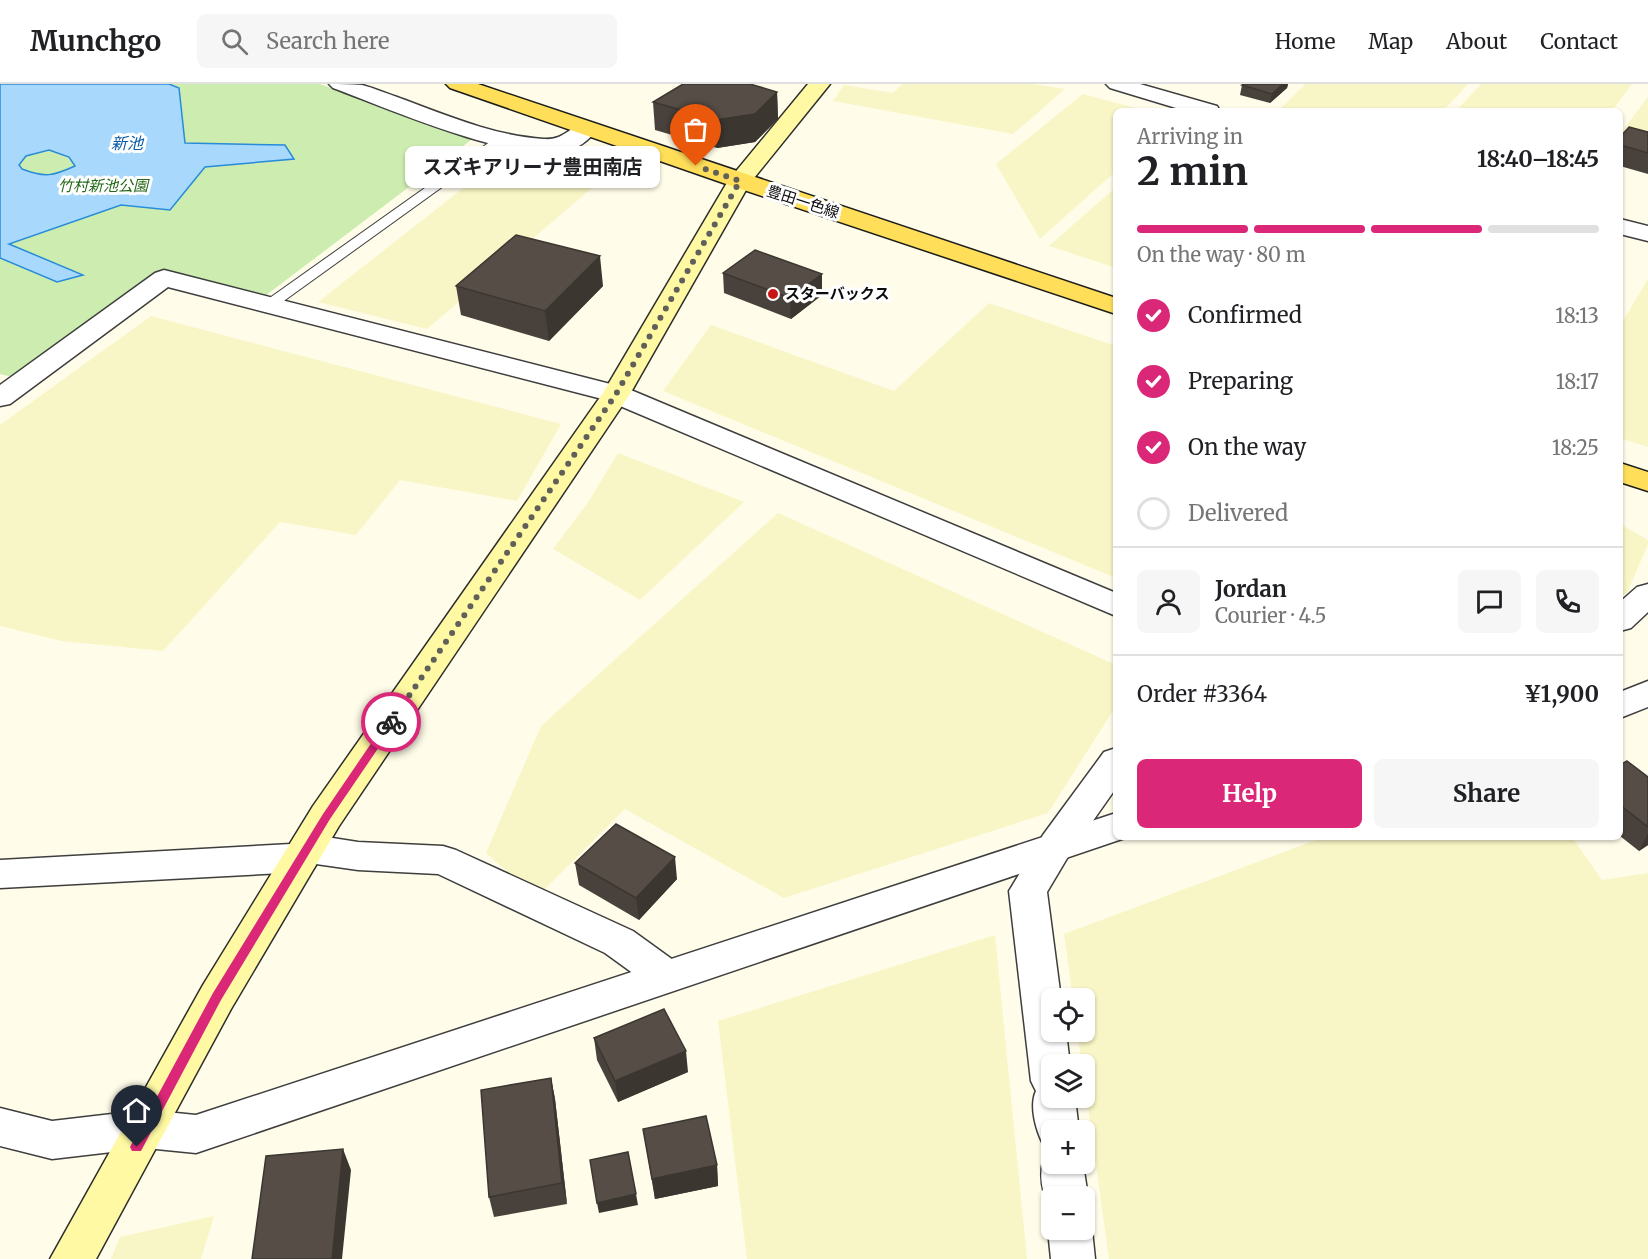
<!DOCTYPE html>
<html lang="en">
<head>
<meta charset="utf-8">
<style>
  body { margin:0; font-family:Merriweather,"Noto Sans JP",serif; background:#f6f6f6; color:#202124; height:100vh; display:flex; flex-direction:column; font-size:22px; white-space:nowrap }
  * { box-sizing:border-box; margin:0 }
  p { font-size:20px; color:#757577 }
  .icon { flex:none; width:33px; height:33px; fill:none; stroke:currentColor; stroke-width:2; stroke-linecap:round; stroke-linejoin:round }
  .map { position:relative; flex:1; overflow:hidden }
  .sheet { position:absolute; left:1113px; top:24px; width:510px; height:732px; display:flex; flex-direction:column; background:#fff; border-radius:9px; box-shadow:0 2px 4px #0004 }
  .sheet>* { flex:none }
  .controls { position:absolute; left:1041px; top:904px; display:grid; gap:12px }
  .controls a { display:grid; place-items:center; width:54px; height:54px; border-radius:9px; background:#fff; box-shadow:0 2px 4px #0004; font-size:30px }
  .pin { position:absolute; display:grid; place-items:center; width:51px; height:51px; color:#fff; margin:-62px -26px; border-radius:50% 50% 50% 0; rotate:-45deg; box-shadow:0 0 6px #0007 }
  .pin .icon { rotate:45deg }
  .courier { position:absolute; display:grid; place-items:center; width:60px; height:60px; margin:-30px; border:4px solid #db2777; border-radius:50%; background:#fff; color:#222; box-shadow:0 2px 8px #0007 }
  .bubble { position:absolute; height:42px; border-radius:9px; background:#fff; box-shadow:0 2px 4px #0004; font-size:20px; font-weight:700; line-height:42px; text-align:center }
  .headline em { font-style:normal; font-weight:700 }
  .headline div { display:flex; flex-direction:column-reverse }
  .headline { display:flex; align-items:center; justify-content:space-between; height:102px; padding:0 24px }
  h1 { font-size:39px; font-weight:700; line-height:45px }
  .bar { display:grid; grid-template-columns:repeat(4,1fr); gap:9px 6px; align-content:center; height:72px; padding:0 24px }
  .bar i { height:8px; border-radius:4px; background:#e0e0e0 }
  .bar .on { background:#db2777 }
  .bar p { grid-column:span 4 }
  .line { display:flex; align-items:center; gap:15px; padding:0 24px; border-top:2px solid #e0e0e0 }
  .line div { flex:1 }
  .round { display:grid; place-items:center; flex:none; width:63px; height:63px; border-radius:9px; background:#f6f6f6 }
  ol { padding:0 24px; list-style:none }
  li { display:flex; align-items:center; gap:18px; height:66px }
  li p { margin-inline-start:auto }
  li .icon { padding:6px; border-radius:50%; background:#db2777; color:#fff; stroke-width:4 }
  li:last-child { color:#757577 }
  li i { width:33px; height:33px; border:3px solid #e0e0e0; border-radius:50% }
  .action { display:flex; gap:12px; margin-top:auto; padding:12px 24px }
  .action a { flex:1; height:69px; border-radius:9px; background:#db2777; color:#fff; font-size:24px; font-weight:700; line-height:69px; text-align:center }
  .action a+a { background:#f6f6f6; color:#202124 }
  header { display:flex; align-items:center; gap:36px; box-sizing:border-box; height:84px; padding:0 30px; background:#fff; border-bottom:2px solid #e0e0e0 }
  header strong { font-size:28px }
  nav { display:flex; gap:33px; margin-inline-start:auto; font-size:21px }
  .search { width:420px; height:54px; background:#f6f6f6; display:flex; align-items:center; gap:15px; box-sizing:border-box; padding:0 21px; border-radius:9px; color:#757577; font-size:22px }
  .map>svg:first-child { display:block }
  .farmland { fill:#f8f6c6 }
  .green { fill:#ccedaf }
  .water { fill:#a8d9fc; stroke:#288bda; stroke-width:1.5; fill-rule:evenodd }
  .lines { fill:none; stroke-linecap:round; stroke-linejoin:round }
  .service-casing { stroke:#3e3e3e; stroke-width:2 }
  .minor-casing { stroke:#3e3e3e; stroke-width:3 }
  .tertiary-casing { stroke:#3e3e3e; stroke-width:3 }
  .secondary-casing { stroke:#2d2d2d; stroke-width:3 }
  .primary-casing { stroke:#1c1c1c; stroke-width:3 }
  .service { fill:#fff; fill-rule:evenodd }
  .minor { fill:#fff; fill-rule:evenodd }
  .tertiary { fill:#fff; fill-rule:evenodd }
  .secondary { fill:#fff9a4; fill-rule:evenodd }
  .primary { fill:#ffde59; fill-rule:evenodd }
  .wall { fill:#49423c }
  .shaded-wall { fill:#3c3631 }
  .building { fill:#554d46; stroke:#3c3631; stroke-width:1.5 }
  .route { fill:#db2777 }
  .done { stroke:#605f59; stroke-width:6; stroke-dasharray:0 10.8 }
  .poi-dot { fill:#c81617; stroke:#fff; stroke-width:2 }
  .labels { text-anchor:middle; stroke-width:6; stroke-linejoin:round; paint-order:stroke }
  .far-park-label { font-size:15px; font-style:italic; fill:#236816; stroke:#fff }
  .far-street-label { font-size:15px; fill:#0b0b0b; stroke:#fff }
  .far-poi-label { font-size:15px; font-weight:bold; fill:#0b0b0b; stroke:#fff; text-anchor:start }
  .far-water-label { font-size:16px; font-style:italic; fill:#095ba8; stroke:#fff }
</style>
</head>
<body>
<header>
<strong>Munchgo</strong>
<div class="search"><svg class="icon" aria-label="search" viewBox="0 0 24 24"><circle cx="10" cy="10" r="6"/><path d="M15 15l6 6"/></svg>Search here</div>
<nav><a>Home</a><a>Map</a><a>About</a><a>Contact</a></nav>
</header>
<div class="map">
<svg width="1648" height="1175" viewBox="0 0 1648 1175">
  <rect width="100%" height="100%" fill="#fffce9"/>
  <path class="farmland" d="M 902,0 L 1033,0 L 1065,5 L 1013,50 L 833,17 L 844,1 L 893,9 Z
    M 1305,0 L 1468,0 L 1443,27 L 1278,27 Z
    M 1481,0 L 1632,0 L 1612,27 L 1456,27 Z
    M 1083,10 L 1146,27 L 1116,27 L 1116,87 L 1040,155 L 996,80 Z
    M 1648,13 L 1648,61 L 1620,53 L 1620,50 Z
    M 508,69 L 599,98 L 427,245 L 318,218 Z
    M 1116,103 L 1116,184 L 1049,162 Z
    M 1648,195 L 1648,363 L 1620,354 L 1620,242 Z
    M 989,219 L 1116,262 L 1116,494 L 663,307 L 711,241 L 894,307 Z
    M 151,232 L 561,340 L 517,417 L 400,396 L 356,451 L 280,438 L 163,567 L 62,557 L 0,542 L 0,341 Z
    M 618,369 L 744,418 L 640,516 L 553,465 L 589,417 Z
    M 778,429 L 1116,581 L 1116,622 L 1048,729 L 784,814 L 625,725 L 537,813 L 486,769 L 541,642 Z
    M 1620,440 L 1648,456 L 1648,460 L 1627,509 L 1620,513 Z
    M 1324,753 L 1572,753 L 1602,796 L 1648,789 L 1648,1175 L 1109,1175 L 1085,1001 L 1084,981 L 1082,981 L 1077,948 L 1084,948 L 1084,915 L 1073,915 L 1064,850 Z
    M 995,851 L 1027,1175 L 747,1175 L 718,937 Z
    M 214,1132 L 201,1175 L 111,1175 L 120,1153 Z"/>
  <path class="green" d="M 0,0 L 320,0 L 475,53 L 265,212 L 162,186 L 17,294 L 0,290 Z"/>
  <path class="water" d="M 0,0 L 169,0 L 179,4 L 185,59 L 285,61 L 294,75 L 205,83 L 170,126 L 121,121 L 9,160 L 83,191 L 57,198 L 0,174 ZM 49,66 L 69,73 L 75,82 C 53,92 45,94 22,85 L 19,81 L 26,72 Z"/>
  <g class="lines">
    <defs>
      <path id="service" d="M 501,50 L 506,51 L 508,54 L 506,57 L 274,224 L 264,224 L 261,221 L 264,218 Z"/>
      <path id="minor" d="M 329,0 C 340,0 352,0 362,1 C 374,4 385,9 397,13 C 443,30 494,52 544,55 C 568,57 572,35 594,40 L 597,45 C 590,56 576,66 563,68 C 506,76 389,25 333,4 Z
        M 1106,0 L 1140,0 L 1217,22 L 1220,27 L 1186,27 L 1110,4 Z
        M 1620,135 L 1648,142 L 1648,157 L 1620,150 Z
        M 164,186 L 626,304 L 1116,509 L 1116,532 L 606,316 L 168,203 L 10,320 L 0,322 L 0,301 L 155,189 Z
        M 1648,597 L 1648,623 L 1620,634 L 1620,608 Z
        M 1116,664 L 1116,704 L 1069,771 L 1047,808 L 1061,915 L 1052,915 L 1052,948 L 1066,948 L 1070,981 L 1052,981 L 1052,1014 L 1075,1014 L 1079,1047 L 1052,1047 L 1052,1063 L 1043,1060 C 1036,1046 1029,1022 1036,1007 L 1031,997 L 1009,807 L 1043,751 L 1104,668 Z
        M 307,750 L 358,758 L 443,762 L 456,766 L 633,847 L 680,881 L 686,892 L 680,903 L 666,908 L 652,903 L 605,869 L 438,790 L 358,786 L 316,780 L 314,784 L 301,788 L 0,804 L 0,776 L 291,760 L 294,754 Z
        M 0,1024 L 52,1037 L 146,1026 L 161,1032 L 167,1045 L 161,1058 L 146,1064 L 52,1075 L 0,1062 Z
        M 1052,1064 L 1052,1080 L 1083,1080 L 1088,1113 L 1084,1120 L 1084,1113 L 1052,1113 L 1051,1127 C 1041,1107 1037,1087 1047,1066 Z
        M 1084,1131 L 1092,1146 L 1095,1175 L 1051,1175 L 1048,1146 L 1052,1138 L 1052,1146 L 1084,1146 Z"/>
      <path id="tertiary" d="M 1648,500 L 1648,528 L 1631,544 L 1620,547 L 1620,518 L 1637,503 Z
        M 1116,729 L 1116,753 L 1128,753 L 196,1069 L 146,1064 L 131,1058 L 125,1045 L 131,1032 L 146,1026 L 196,1031 Z"/>
      <path id="secondary" d="M 808,0 L 830,0 L 750,99 L 630,310 L 339,742 L 231,925 L 96,1175 L 50,1175 L 203,901 L 313,722 L 603,309 L 728,97 Z"/>
      <path id="primary" d="M 446,0 L 478,0 L 1116,214 L 1116,230 L 732,102 L 450,4 Z
        M 1620,379 L 1648,388 L 1648,407 L 1620,398 Z"/>
    </defs>
    <use href="#service" class="service-casing"/>
    <use href="#minor" class="minor-casing"/>
    <use href="#tertiary" class="tertiary-casing"/>
    <use href="#secondary" class="secondary-casing"/>
    <use href="#primary" class="primary-casing"/>
    <use href="#service" class="service"/>
    <use href="#minor" class="minor"/>
    <use href="#tertiary" class="tertiary"/>
    <use href="#secondary" class="secondary"/>
    <use href="#primary" class="primary"/>
  </g>
  <path class="wall" d="M 1244,0 L 1288,0 L 1287,4 L 1270,19 L 1240,11 L 1242,1 Z
    M 777,8 L 778,35 L 755,58 L 717,64 L 655,46 L 653,18 Z
    M 1648,48 L 1648,90 L 1620,82 L 1620,53 Z
    M 723,189 L 822,190 L 822,211 L 791,235 L 724,209 Z
    M 456,202 L 603,202 L 549,257 L 461,231 Z
    M 1620,681 L 1648,693 L 1648,761 L 1639,767 L 1620,752 Z
    M 575,779 L 677,795 L 639,836 L 579,801 Z
    M 594,954 L 688,988 L 618,1018 L 597,976 Z
    M 551,994 L 555,1015 L 567,1120 L 494,1133 L 489,1113 Z
    M 643,1045 L 717,1081 L 718,1102 L 655,1115 Z"/>
  <path class="shaded-wall" d="M 1283,0 L 1288,0 L 1287,4 L 1270,19 L 1272,10 Z
    M 777,8 L 778,35 L 755,58 L 717,64 L 715,36 Z
    M 600,172 L 603,202 L 549,257 L 545,227 Z
    M 822,190 L 822,211 L 791,235 L 790,214 Z
    M 1648,749 L 1648,761 L 1639,767 Z
    M 675,773 L 677,795 L 639,836 L 636,814 Z
    M 686,967 L 688,988 L 618,1018 L 615,997 Z
    M 551,994 L 555,1015 L 567,1120 L 562,1099 Z
    M 343,1065 L 351,1086 L 342,1175 L 332,1175 Z
    M 717,1081 L 718,1102 L 655,1115 L 652,1095 Z
    M 636,1110 L 638,1121 L 599,1129 L 597,1119 Z"/>
  <path class="building" d="M 683,0 L 750,0 L 777,8 L 755,30 L 715,36 L 653,18 Z
    M 1244,0 L 1283,0 L 1272,10 L 1242,1 Z
    M 1629,43 L 1648,48 L 1648,69 L 1620,61 L 1620,53 Z
    M 516,151 L 600,172 L 545,227 L 456,202 Z
    M 755,166 L 822,190 L 790,214 L 723,189 Z
    M 1627,677 L 1648,693 L 1648,743 L 1620,721 L 1620,681 Z
    M 616,740 L 675,773 L 636,814 L 575,779 Z
    M 664,925 L 686,967 L 615,997 L 594,954 Z
    M 551,994 L 562,1099 L 489,1113 L 481,1006 Z
    M 706,1032 L 717,1081 L 652,1095 L 643,1045 Z
    M 343,1065 L 332,1175 L 252,1175 L 266,1072 Z
    M 628,1068 L 636,1110 L 597,1119 L 590,1076 Z"/>
  <path class="route" d="M 391,635 L 394,636 L 394,641 L 330,735 L 221,916 L 141,1067 L 132,1067 L 130,1063 L 132,1059 L 213,909 L 323,730 L 387,636 Z"/>
  <g class="lines">
    <path class="done" d="M 391,638 L 616,310 L 740,97 L 696,82"/>
  </g>
  <circle class="poi-dot" cx="773" cy="210" r="6"/>
  <g class="labels">
    <g class="far-park-label">
      <text x="103" y="107">竹村新池公園</text>
    </g>
    <g class="far-street-label">
      <text transform="translate(803 118) rotate(18)" y="5">豊田一色線</text>
    </g>
    <g class="far-poi-label">
      <text x="785" y="215">スターバックス</text>
    </g>
    <g class="far-water-label">
      <text x="127" y="65">新池</text>
    </g>
  </g>
</svg>
<div class="controls">
<a><svg class="icon" aria-label="locate" viewBox="0 0 24 24"><circle cx="12" cy="12" r="6"/><path d="M12 2v4M12 18v4M2 12h4M18 12h4"/></svg></a>
<a><svg class="icon" aria-label="layers" viewBox="0 0 24 24"><path d="M12 4l9 5-9 5-9-5zM3 14l9 5 9-5"/></svg></a>
<a>+</a>
<a>−</a>
</div>
<div class="pin" style="left:696px;top:82px;background:#ea580c"><svg class="icon" aria-label="bag" viewBox="0 0 24 24"><path d="M5 8h14l-1 12H6zM9 8a3 3 0 0 1 6 0"/></svg></div>
<div class="pin" style="left:137px;top:1063px;background:#1f2937"><svg class="icon" aria-label="home" viewBox="0 0 24 24"><path d="M3 11l9-7 9 7M6 9v11h12V9"/></svg></div>
<div class="courier" style="left:391px;top:638px"><svg class="icon" aria-label="bike" viewBox="0 0 24 24"><circle cx="6" cy="16" r="4"/><circle cx="18" cy="16" r="4"/><path d="M6 16l4-8h5l3 8M10 8l3 8H6M13 5h3"/></svg></div>
<div class="bubble" style="left:405px;top:62px;width:255px">スズキアリーナ豊田南店</div>
<section class="sheet">
<div class="headline"><div><h1>2 min</h1><p>Arriving in</p></div><em>18:40–18:45</em></div>
<div class="bar"><i class="on"></i><i class="on"></i><i class="on"></i><i></i><p>On the way · 80 m</p></div>
<ol>
<li><svg class="icon" aria-label="check" viewBox="0 0 24 24"><path d="M5 12l5 5 9-10"/></svg>Confirmed<p>18:13</p></li>
<li><svg class="icon" aria-label="check" viewBox="0 0 24 24"><path d="M5 12l5 5 9-10"/></svg>Preparing<p>18:17</p></li>
<li><svg class="icon" aria-label="check" viewBox="0 0 24 24"><path d="M5 12l5 5 9-10"/></svg>On the way<p>18:25</p></li>
<li><i></i>Delivered</li>
</ol>
<div class="line" style="height:108px"><a class="round"><svg class="icon" aria-label="person" viewBox="0 0 24 24"><circle cx="12" cy="8" r="4"/><path d="M4 21q1-7 8-7t8 7"/></svg></a><div><b>Jordan</b><p>Courier · 4.5</p></div><a class="round"><svg class="icon" aria-label="chat" viewBox="0 0 24 24"><path d="M4 5h16v11H9l-5 4z"/></svg></a><a class="round"><svg class="icon" aria-label="phone" viewBox="0 0 24 24"><path d="M5 4h4l2 5-3 2q2 4 5 5l2-3 5 2v4C11 20 4 13 5 4z"/></svg></a></div>
<div class="line" style="height:78px"><div>Order #3364</div><b>¥1,900</b></div>
<div class="action"><a>Help</a><a>Share</a></div>
</section>
</div>
</body>
</html>
